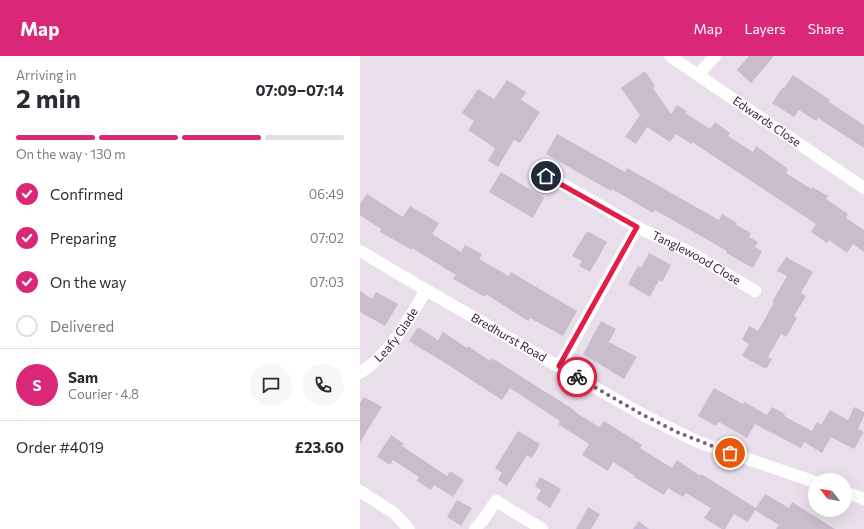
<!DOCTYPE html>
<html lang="en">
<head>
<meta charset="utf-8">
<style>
  body { margin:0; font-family:Commissioner,sans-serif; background:#f7f7f7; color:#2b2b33; height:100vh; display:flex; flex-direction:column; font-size:15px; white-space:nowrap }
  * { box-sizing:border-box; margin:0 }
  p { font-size:13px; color:#7c7c81 }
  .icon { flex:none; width:22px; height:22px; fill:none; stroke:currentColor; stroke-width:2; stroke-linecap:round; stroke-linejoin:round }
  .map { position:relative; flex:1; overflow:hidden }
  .panel { display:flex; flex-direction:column; background:#fff; width:360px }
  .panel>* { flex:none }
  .needle { width:26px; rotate:301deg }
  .fabs { position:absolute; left:448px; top:417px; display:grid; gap:8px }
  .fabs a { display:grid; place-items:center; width:44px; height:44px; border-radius:50%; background:#fff; box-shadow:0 4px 16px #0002; font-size:20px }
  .pin { position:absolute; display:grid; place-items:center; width:34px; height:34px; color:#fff; margin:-17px; border:2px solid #fff; border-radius:50%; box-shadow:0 1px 4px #0007 }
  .courier { position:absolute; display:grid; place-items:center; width:40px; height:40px; margin:-20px; border:3px solid #e11d48; border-radius:50%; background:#fff; color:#222; box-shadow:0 1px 5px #0007 }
  .headline em { font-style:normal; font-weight:700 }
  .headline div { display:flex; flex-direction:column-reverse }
  .headline { display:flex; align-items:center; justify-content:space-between; height:68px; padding:0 16px }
  h1 { font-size:26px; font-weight:700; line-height:30px }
  .bar { display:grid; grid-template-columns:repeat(4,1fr); gap:6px 4px; align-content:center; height:48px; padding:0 16px }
  .bar i { height:5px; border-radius:3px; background:#e1e1e2 }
  .bar .on { background:#db2777 }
  .bar p { grid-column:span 4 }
  .line { display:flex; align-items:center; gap:10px; padding:0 16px; border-top:1px solid #e1e1e2 }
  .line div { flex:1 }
  .round { display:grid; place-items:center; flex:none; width:42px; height:42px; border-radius:21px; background:#f7f7f7 }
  ol { padding:0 16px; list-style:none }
  li { display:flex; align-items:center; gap:12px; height:44px }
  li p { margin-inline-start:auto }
  li .icon { padding:4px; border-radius:50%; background:#db2777; color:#fff; stroke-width:4 }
  li:last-child { color:#7c7c81 }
  li i { width:22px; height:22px; border:2px solid #e1e1e2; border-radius:50% }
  header { display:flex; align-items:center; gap:24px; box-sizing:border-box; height:56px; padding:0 20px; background:#db2777; color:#fff }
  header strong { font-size:19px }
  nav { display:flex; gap:22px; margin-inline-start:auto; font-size:14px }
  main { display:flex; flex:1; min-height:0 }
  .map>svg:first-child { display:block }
  .green { fill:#cdb8db }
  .building { fill:#c9bccb }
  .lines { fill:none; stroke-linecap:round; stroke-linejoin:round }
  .street { stroke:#fff; stroke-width:12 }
  .done { stroke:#776377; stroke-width:4; stroke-dasharray:0 7.2 }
  .route { stroke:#e11d48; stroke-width:5 }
  .labels { text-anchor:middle; stroke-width:3.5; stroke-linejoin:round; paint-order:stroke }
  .street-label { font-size:12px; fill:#3a2039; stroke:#f6eff7 }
</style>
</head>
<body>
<header>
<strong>Map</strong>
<nav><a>Map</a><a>Layers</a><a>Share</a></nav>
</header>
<main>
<section class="panel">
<div class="headline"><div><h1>2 min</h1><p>Arriving in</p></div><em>07:09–07:14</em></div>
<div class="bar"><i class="on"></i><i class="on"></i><i class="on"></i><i></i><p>On the way · 130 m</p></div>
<ol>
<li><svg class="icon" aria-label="check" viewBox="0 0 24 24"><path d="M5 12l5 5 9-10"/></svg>Confirmed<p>06:49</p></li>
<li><svg class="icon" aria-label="check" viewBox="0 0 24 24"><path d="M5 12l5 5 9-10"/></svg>Preparing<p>07:02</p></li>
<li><svg class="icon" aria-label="check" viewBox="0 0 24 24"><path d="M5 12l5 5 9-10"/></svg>On the way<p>07:03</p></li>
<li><i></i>Delivered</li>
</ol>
<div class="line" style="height:72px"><b class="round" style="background:#db2777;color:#fff">S</b><div><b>Sam</b><p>Courier · 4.8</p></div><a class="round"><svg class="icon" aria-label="chat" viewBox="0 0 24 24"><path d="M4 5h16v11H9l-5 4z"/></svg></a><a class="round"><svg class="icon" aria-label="phone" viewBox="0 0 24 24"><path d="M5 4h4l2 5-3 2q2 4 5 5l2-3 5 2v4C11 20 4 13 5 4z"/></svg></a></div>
<div class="line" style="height:52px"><div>Order #4019</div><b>£23.60</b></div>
</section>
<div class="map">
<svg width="504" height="473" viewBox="0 0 504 473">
  <rect width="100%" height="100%" fill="#e9dfea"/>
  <path class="green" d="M 279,465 L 289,473 L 290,473 L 273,473 Z"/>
  <path class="building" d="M 389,0 L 414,0 L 391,27 L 377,14 Z
    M 285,15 L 295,30 L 293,32 L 311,58 L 317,49 L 327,55 L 325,57 L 350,73 L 355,66 L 370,77 L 368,80 L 393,96 L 396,90 L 428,113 L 426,117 L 451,133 L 452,131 L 468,140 L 466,143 L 488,158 L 486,162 L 504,174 L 504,196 L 493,188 L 487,197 L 469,184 L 467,187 L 451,176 L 456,168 L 332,86 L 331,88 L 316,78 L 310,86 L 287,71 L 276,88 L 265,81 L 280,59 L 261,32 Z
    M 433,19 L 470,44 L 469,46 L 504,69 L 504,92 L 458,62 L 456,65 L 439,54 L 434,61 L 412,47 L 423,31 L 424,32 Z
    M 147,24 L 166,36 L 161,44 L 180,56 L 160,87 L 154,84 L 138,111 L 128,105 L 135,92 L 108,74 L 114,65 L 102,57 L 118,33 L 134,43 Z
    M 197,78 L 265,116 L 267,112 L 359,164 L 362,158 L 377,167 L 376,169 L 391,177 L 389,181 L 398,186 L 395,191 L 402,195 L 393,212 L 366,197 L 367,195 L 295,154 L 293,157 L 252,133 L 251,135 L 186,98 Z
    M 141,116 L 184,142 L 173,162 L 129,136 Z
    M 7,138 L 43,161 L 50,150 L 79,167 L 72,178 L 101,196 L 105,189 L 122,198 L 119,203 L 149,220 L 151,216 L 217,255 L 203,280 L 170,262 L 168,265 L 126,238 L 125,241 L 93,223 L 96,219 L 52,192 L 52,194 L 20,176 L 21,173 L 0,159 L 0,148 Z
    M 227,175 L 247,186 L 230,216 L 219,210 L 222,205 L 212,200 Z
    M 289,197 L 311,209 L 302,226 L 299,224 L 290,241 L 268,228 L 278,210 L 281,212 Z
    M 426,201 L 453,216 L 441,237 L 446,240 L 434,260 L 437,262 L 426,281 L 421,278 L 408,301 L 412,303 L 406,313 L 382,300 L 389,288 L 382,284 L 389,270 L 398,275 L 414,247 L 412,246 L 427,220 L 417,215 Z
    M 0,235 L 12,243 L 16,236 L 38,248 L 25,270 L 0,256 Z
    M 241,265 L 256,273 L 249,286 L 277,301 L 264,323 L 223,298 Z
    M 58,271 L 78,284 L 83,276 L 107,292 L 108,290 L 130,305 L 132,302 L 211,352 L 218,358 L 239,371 L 244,365 L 282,389 L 280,392 L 312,412 L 317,404 L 340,420 L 341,418 L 396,452 L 405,438 L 429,452 L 432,446 L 475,473 L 416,473 L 419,469 L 395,454 L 388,466 L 374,458 L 365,473 L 362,473 L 344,462 L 351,452 L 326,437 L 323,441 L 308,432 L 304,439 L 274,421 L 275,420 L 253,406 L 248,415 L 222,399 L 229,388 L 198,368 L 200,365 L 150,332 L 142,344 L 90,310 L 49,285 Z
    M 354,332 L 383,348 L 384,346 L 407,359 L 412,351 L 425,358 L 424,360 L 452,375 L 457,366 L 461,369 L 470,354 L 488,364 L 494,351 L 504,356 L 504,360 L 498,373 L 504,376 L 494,393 L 471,381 L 462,397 L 444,386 L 441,392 L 395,368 L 387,382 L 359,366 L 356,370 L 338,360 Z
    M 4,341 L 22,351 L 0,386 L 0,347 Z
    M 158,375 L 180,388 L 172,402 L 167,399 L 147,430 L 138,424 L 142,417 L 135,412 Z
    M 31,379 L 44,388 L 42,390 L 87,420 L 90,415 L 104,424 L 93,441 L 74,429 L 71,434 L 57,425 L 59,421 L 33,404 L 30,409 L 17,401 Z
    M 180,421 L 201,433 L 190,452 L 176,443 L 181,434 L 175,430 Z
    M 97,444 L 112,452 L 101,470 L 87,461 Z
    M 228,451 L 240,458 L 231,473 L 216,473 Z"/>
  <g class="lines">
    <g class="street">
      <path id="s1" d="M 310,0 L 504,132"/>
      <path d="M 338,19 L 355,0"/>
      <path d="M 187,119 L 277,171 L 199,311"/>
      <path id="s2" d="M 277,171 L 333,198 L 395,235"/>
      <path id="s3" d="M 0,195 L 66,234 L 283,359 L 338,386 L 455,426"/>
      <path id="s4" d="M 0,317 C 30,298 48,265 66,234"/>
      <path d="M 0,435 L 34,457 L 49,473"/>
      <path d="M 485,436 L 504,443"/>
      <path d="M 115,473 L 123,464 L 136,445 L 182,473"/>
    </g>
  </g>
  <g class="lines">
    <path class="done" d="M 217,321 L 283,359 L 317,376 L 370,397"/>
    <path class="route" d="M 186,120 L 277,171 L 199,310 L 217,321"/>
  </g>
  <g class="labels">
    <g class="street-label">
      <text dy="4" stroke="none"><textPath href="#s1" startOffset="117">Edwards Close</textPath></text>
      <text dy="4" stroke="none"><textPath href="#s2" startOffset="67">Tanglewood Close</textPath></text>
      <text dy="4" stroke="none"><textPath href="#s4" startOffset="53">Leafy Glade</textPath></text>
      <text dy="4" stroke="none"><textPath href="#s3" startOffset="172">Bredhurst Road</textPath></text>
    </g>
  </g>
</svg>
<div class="fabs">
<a><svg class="needle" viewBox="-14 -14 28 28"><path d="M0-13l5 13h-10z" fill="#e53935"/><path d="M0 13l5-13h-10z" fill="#7c7c81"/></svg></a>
</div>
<div class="pin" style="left:370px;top:397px;background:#ea580c"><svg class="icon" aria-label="bag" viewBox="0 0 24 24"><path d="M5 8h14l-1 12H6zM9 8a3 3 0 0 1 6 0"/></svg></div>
<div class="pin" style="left:186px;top:120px;background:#1f2937"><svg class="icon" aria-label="home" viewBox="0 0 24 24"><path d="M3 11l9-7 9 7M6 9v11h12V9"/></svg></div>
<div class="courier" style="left:217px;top:321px"><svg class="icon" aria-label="bike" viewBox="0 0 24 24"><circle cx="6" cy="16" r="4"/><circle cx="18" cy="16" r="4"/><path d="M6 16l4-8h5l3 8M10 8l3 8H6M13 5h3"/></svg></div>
</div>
</main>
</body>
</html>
